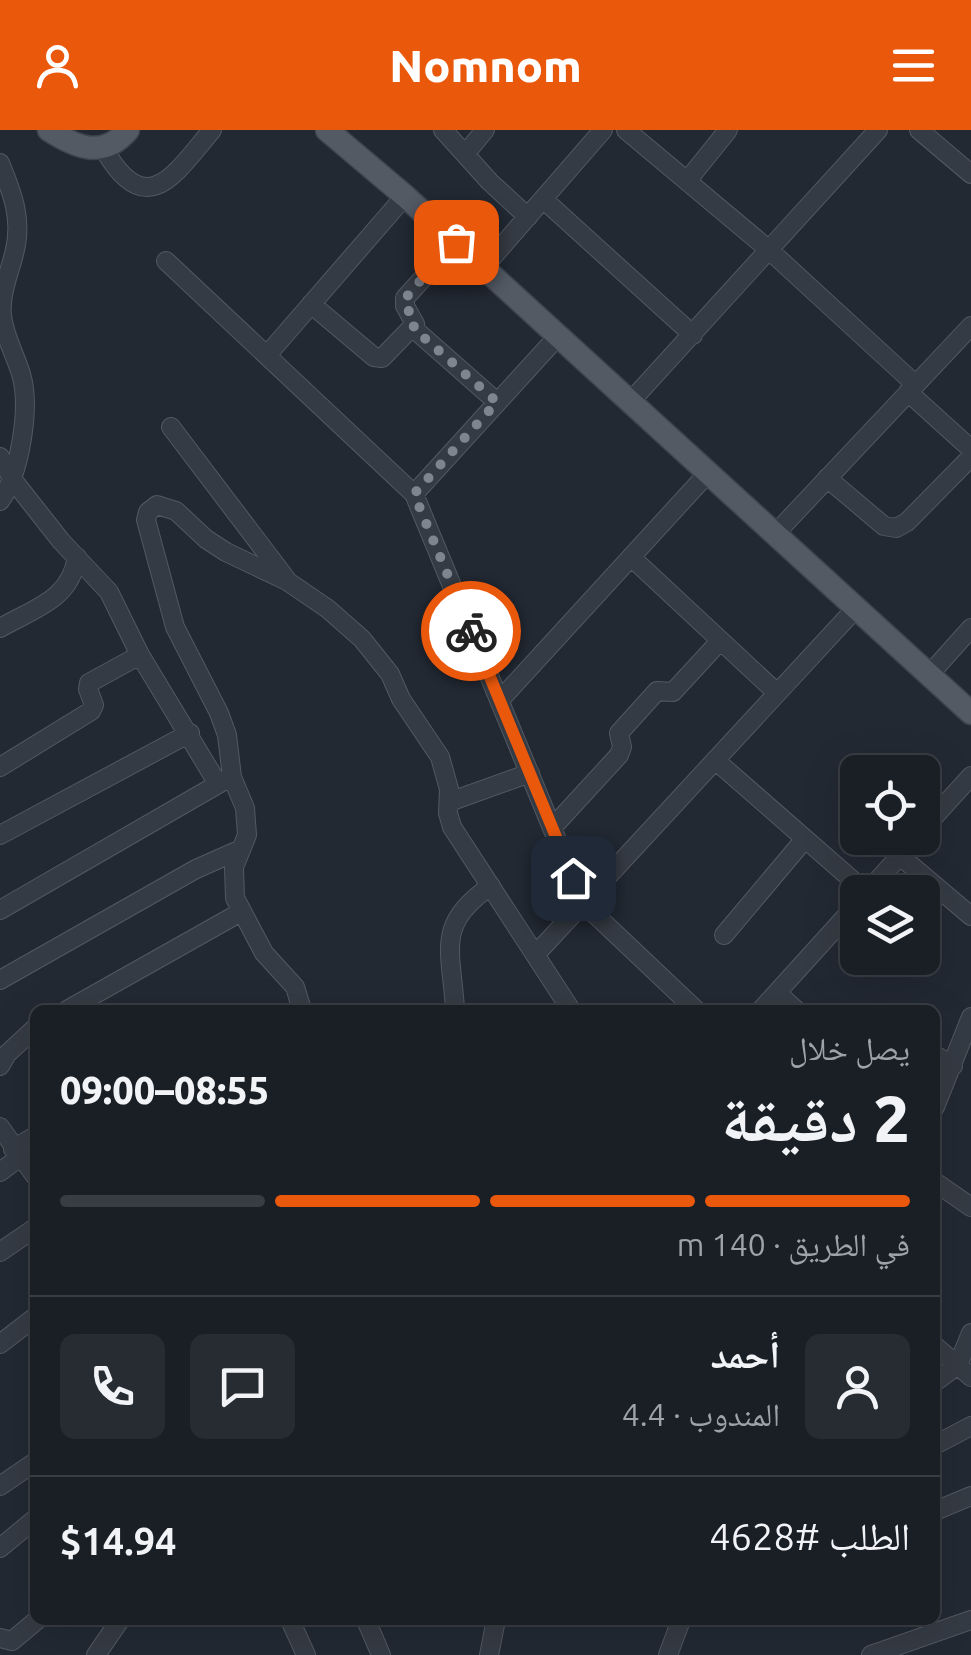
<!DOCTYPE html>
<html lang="ar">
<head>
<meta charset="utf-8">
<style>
  body { margin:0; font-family:Ubuntu,"Noto Naskh Arabic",sans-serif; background:#272c32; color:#f1f3f6; direction:rtl; height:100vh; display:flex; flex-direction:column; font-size:38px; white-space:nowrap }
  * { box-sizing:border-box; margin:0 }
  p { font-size:32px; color:#9fa2a7 }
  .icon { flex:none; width:55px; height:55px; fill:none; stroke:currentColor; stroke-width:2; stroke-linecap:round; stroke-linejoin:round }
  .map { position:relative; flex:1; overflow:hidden; direction:ltr }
  .side { position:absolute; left:30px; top:875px; width:910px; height:620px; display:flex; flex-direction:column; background:#1a1f26; border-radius:15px; box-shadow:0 10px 40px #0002,0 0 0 2px #383d43; direction:rtl }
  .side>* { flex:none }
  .fabs { position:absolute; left:840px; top:625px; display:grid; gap:20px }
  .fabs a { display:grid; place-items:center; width:100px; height:100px; border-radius:15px; background:#1a1f26; box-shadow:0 10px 40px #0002,0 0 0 2px #383d43; font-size:50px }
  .pin { position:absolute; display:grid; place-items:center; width:85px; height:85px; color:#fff; margin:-42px; border-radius:20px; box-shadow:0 5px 15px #0006 }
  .courier { position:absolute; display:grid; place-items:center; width:100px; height:100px; margin:-50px; border:8px solid #ea580c; border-radius:50%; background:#fff; color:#222; box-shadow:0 2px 12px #0007 }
  .summary em { font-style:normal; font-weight:800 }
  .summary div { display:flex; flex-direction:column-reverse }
  .summary { display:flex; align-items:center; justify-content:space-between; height:170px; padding:0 30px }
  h1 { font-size:65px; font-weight:800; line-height:75px }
  .bar { display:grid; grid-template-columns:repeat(4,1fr); gap:15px 10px; align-content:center; height:120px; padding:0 30px }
  .bar i { height:12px; border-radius:8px; background:#383d43 }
  .bar .active { background:#ea580c }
  .bar p { grid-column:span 4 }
  .line { display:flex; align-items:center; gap:25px; padding:0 30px; border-top:2px solid #383d43 }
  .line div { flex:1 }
  .round { display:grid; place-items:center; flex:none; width:105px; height:105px; border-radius:15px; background:#272c32 }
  header { display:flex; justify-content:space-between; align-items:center; height:130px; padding:0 30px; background:#ea580c; color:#fff; font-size:45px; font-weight:800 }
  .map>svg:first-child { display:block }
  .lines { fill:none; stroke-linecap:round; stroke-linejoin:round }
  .minor-casing { stroke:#525962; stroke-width:20 }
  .major-casing { stroke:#3e444e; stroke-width:25 }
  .minor { stroke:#353b44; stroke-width:18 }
  .major { stroke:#535a64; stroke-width:22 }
  .done { stroke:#7e858f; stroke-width:10; stroke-dasharray:0 18 }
  .route { stroke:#ea580c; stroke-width:12 }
</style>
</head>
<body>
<header><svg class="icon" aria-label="menu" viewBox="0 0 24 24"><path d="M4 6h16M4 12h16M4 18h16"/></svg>Nomnom<svg class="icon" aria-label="person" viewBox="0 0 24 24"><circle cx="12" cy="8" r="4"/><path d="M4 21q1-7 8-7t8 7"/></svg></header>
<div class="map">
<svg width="971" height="1525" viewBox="0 0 971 1525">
  <rect width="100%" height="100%" fill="#222933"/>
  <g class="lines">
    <defs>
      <path id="minor" d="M 443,0 L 490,52 L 528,87
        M 626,0 L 768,119 L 915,254
        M 919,0 L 971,44
        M 104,19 C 146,93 175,44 212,0
        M 466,23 L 485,0
        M 0,33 C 13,64 23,91 14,124 C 9,144 0,164 2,185 C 4,206 15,224 21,244 C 31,277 20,344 0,371
        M 687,51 L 728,0
        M 543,69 L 693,205
        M 166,131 L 414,364 L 583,773 L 696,880
        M 483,138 L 603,0
        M 311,174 L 374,227 L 382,228 L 415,194 L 405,176 L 405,168 L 456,112
        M 413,198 L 497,272
        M 268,224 L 405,66
        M 908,262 L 971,319
        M 630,272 L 878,0
        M 171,297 L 287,450
        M 0,327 L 13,350 L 61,411 L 109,462 L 140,525 L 218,654
        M 827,348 L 884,396 L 896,398 L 907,392 L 971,327
        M 414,364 L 558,206
        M 775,404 L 971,196
        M 631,427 L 777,563
        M 0,498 C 35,478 70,470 77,427
        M 929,545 L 971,498
        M 500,570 L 708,343
        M 715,630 L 866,762
        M 0,637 L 91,581 L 94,575 L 88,559 L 89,553 L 140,525
        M 449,672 L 530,643
        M 552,698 L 619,625 L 622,617 L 619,603 L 657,561 L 673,562 L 720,511
        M 922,700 L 971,646
        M 0,705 L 190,603
        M 900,726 L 971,786
        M 867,762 L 916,708
        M 0,780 L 227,649
        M 724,805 L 804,710
        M 536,824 L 856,478
        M 0,850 L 196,739 L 239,720
        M 777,863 L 796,880
        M 67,880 L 241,782
        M 302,880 L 295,857 L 264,823 L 235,768 L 234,737 L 247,705 L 245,678 L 232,647 L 227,605 L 219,583 L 175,497 L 146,390 L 148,382 L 157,375 L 176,381 L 206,409 L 226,422 L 287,451 L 328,479 L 362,509 L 390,544 L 401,569 L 440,627 L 449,659 L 448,683 L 452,697 L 571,880
        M 455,880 C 452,822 434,794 491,756
        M 761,880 L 858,773
        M 935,925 L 953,936
        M 0,936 L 7,924 L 35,898
        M 935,977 L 971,887
        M 0,997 L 35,1046
        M 13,1019 L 35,1006
        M 0,1042 L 20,1027
        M 935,1052 L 971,1077
        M 0,1122 L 35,1098
        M 0,1214 L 35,1187
        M 935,1216 L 971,1247
        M 935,1252 L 958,1235 L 971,1203
        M 935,1315 L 971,1296
        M 0,1356 L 35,1332
        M 935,1381 L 971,1366
        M 0,1418 L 35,1389
        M 290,1490 L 306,1525
        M 366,1490 L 381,1525
        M 0,1508 L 12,1511 L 37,1490
        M 96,1525 L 120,1490
        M 489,1525 L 496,1490
        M 668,1525 L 681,1490
        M 871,1525 L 971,1490"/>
      <path id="major" d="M 49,0 C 77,18 103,29 128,0
        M 327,0 L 405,66 L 971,583"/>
    </defs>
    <use href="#minor" class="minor-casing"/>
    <use href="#major" class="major-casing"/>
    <use href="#minor" class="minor"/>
    <use href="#major" class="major"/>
  </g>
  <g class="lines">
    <path class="done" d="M 456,112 L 409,163 L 404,174 L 416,192 L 413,198 L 497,272 L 414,364 L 471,501"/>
    <path class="route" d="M 471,501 L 573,748"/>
  </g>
</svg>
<div class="fabs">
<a><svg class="icon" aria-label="locate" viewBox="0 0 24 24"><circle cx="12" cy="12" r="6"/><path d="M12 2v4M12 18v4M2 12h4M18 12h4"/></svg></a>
<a><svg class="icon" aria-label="layers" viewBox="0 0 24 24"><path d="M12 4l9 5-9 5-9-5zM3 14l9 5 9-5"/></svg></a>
</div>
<div class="pin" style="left:456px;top:112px;background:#ea580c"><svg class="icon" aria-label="bag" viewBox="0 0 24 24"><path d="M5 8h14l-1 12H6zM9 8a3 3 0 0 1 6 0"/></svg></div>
<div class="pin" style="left:573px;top:748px;background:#1f2937"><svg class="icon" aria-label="home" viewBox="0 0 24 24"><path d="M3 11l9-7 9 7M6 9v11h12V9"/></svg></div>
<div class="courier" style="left:471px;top:501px"><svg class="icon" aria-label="bike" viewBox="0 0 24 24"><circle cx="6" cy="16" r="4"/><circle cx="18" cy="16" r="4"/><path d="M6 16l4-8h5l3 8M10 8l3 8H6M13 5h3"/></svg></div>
<section class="side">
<div class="summary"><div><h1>2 دقيقة</h1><p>يصل خلال</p></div><em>08:55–09:00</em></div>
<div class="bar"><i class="active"></i><i class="active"></i><i class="active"></i><i></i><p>في الطريق · 140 m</p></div>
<div class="line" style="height:180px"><a class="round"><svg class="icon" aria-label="person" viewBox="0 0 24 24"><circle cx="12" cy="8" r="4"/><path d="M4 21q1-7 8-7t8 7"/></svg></a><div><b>أحمد</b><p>المندوب · 4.4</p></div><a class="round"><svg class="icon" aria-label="chat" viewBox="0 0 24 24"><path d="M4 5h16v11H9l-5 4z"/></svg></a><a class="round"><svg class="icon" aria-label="phone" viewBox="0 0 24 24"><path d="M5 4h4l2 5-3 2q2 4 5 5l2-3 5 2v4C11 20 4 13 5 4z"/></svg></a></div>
<div class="line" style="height:130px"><div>الطلب #4628</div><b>$14.94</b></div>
</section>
</div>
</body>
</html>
